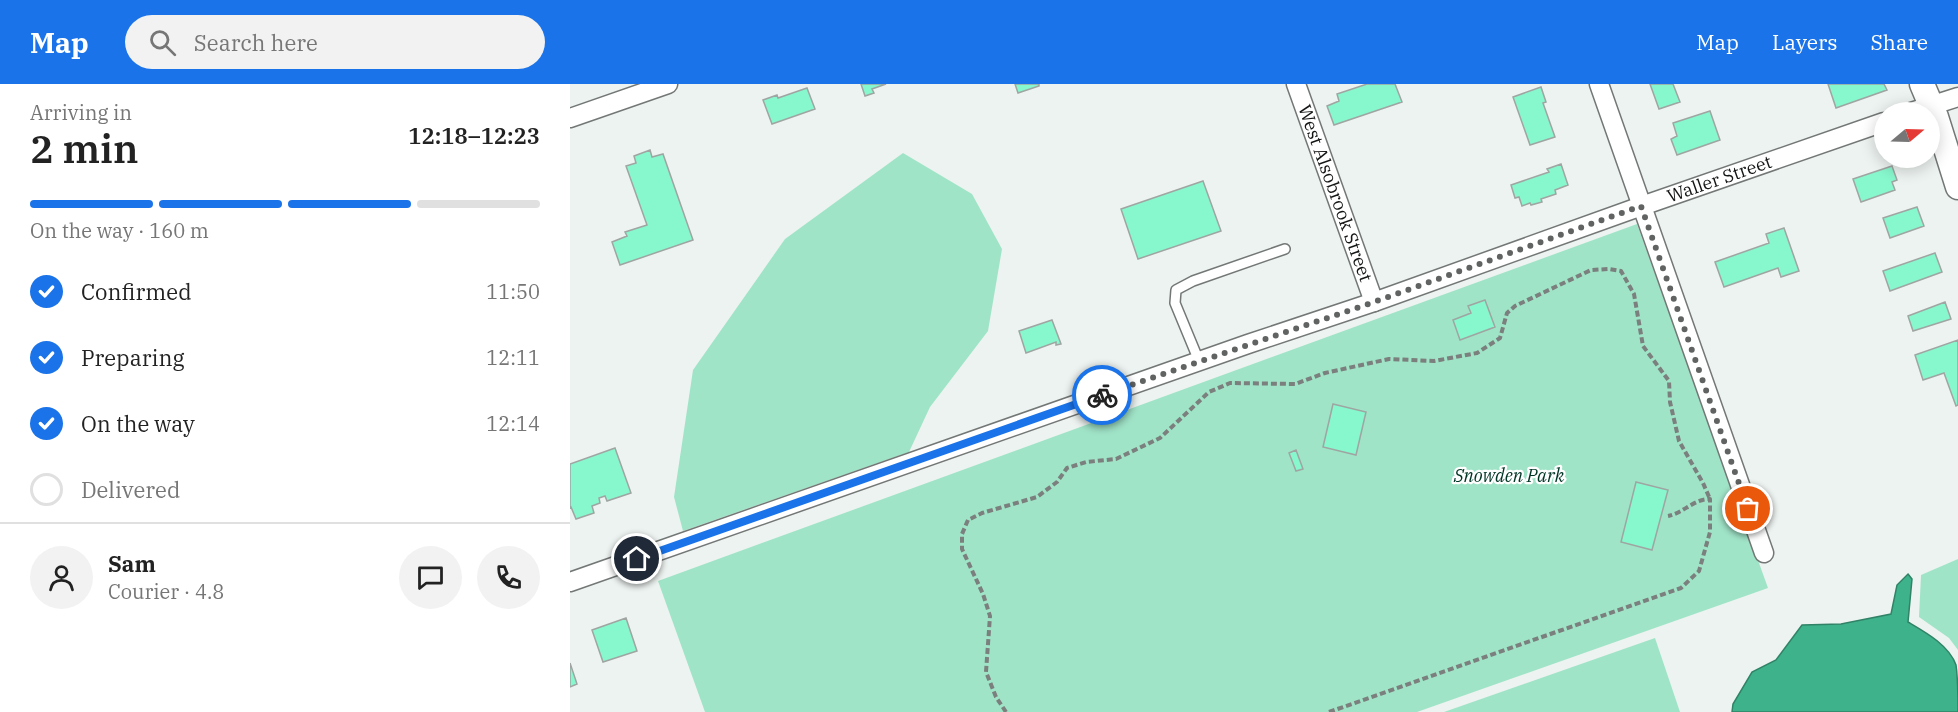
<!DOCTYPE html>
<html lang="en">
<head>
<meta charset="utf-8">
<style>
  body { margin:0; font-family:"IBM Plex Serif",serif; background:#f2f2f2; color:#222; height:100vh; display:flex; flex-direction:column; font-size:22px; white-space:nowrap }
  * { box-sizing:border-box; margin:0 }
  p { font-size:20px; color:#767676 }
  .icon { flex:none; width:33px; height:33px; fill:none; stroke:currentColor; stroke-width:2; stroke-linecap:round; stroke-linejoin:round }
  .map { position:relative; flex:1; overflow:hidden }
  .panel { display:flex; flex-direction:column; background:#fff; width:570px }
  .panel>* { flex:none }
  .needle { width:39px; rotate:71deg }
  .buttons { position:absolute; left:1304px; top:18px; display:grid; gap:12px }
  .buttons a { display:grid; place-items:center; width:66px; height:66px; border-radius:50%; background:#fff; box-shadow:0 3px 15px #0003; font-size:30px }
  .pin { position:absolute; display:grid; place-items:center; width:51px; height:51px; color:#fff; margin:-26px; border:3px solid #fff; border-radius:50%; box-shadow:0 2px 6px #0007 }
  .courier { position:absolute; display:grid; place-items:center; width:60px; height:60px; margin:-30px; border:4px solid #1a73e8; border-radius:50%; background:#fff; color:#222; box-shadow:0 2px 8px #0007 }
  .headline em { font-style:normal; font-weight:600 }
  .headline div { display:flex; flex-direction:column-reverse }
  .headline { display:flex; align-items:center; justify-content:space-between; height:102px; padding:0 30px }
  h1 { font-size:39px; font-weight:600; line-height:45px }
  .bar { display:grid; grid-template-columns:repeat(4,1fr); gap:9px 6px; align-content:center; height:72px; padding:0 30px }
  .bar i { height:8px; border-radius:4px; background:#e0e0e0 }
  .bar .current { background:#1a73e8 }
  .bar p { grid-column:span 4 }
  .line { display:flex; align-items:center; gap:15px; padding:0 30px; border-top:2px solid #e0e0e0 }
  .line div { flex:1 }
  .round { display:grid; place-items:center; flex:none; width:63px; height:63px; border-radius:32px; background:#f2f2f2 }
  ol { padding:0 30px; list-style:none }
  li { display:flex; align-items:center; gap:18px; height:66px }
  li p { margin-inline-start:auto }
  li .icon { padding:6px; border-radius:50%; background:#1a73e8; color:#fff; stroke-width:4 }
  li:last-child { color:#767676 }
  li i { width:33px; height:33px; border:3px solid #e0e0e0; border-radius:50% }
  header { display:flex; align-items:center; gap:36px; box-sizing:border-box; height:84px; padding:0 30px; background:#1a73e8; color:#fff }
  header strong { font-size:28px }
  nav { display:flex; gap:33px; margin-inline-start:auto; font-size:21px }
  .search { width:420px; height:54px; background:#f2f2f2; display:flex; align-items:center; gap:15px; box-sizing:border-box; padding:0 21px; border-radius:33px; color:#767676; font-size:22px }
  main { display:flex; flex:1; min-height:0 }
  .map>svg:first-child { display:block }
  .green { fill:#a0e4c8 }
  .water { fill:#3db28b; stroke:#318368; stroke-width:1.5 }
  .building { fill:#87f7cd; stroke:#9fa5a2; stroke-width:1.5 }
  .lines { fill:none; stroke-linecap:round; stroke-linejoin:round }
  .service-casing { stroke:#737876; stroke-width:12 }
  .minor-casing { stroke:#737876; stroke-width:21 }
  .tertiary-casing { stroke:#737876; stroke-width:27 }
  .path { stroke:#7b7f7d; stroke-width:4; stroke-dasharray:6 3; stroke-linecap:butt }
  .service { stroke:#fff; stroke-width:9 }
  .minor { stroke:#fff; stroke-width:18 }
  .tertiary { stroke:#fff; stroke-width:24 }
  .done { stroke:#606362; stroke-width:6; stroke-dasharray:0 10.8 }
  .route { stroke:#1a73e8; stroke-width:8 }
  .labels { text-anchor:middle; stroke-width:4.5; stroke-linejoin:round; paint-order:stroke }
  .street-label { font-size:18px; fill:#141615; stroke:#fff }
  .park-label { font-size:18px; font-style:italic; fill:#003525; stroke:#fff }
</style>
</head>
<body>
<header>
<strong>Map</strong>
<div class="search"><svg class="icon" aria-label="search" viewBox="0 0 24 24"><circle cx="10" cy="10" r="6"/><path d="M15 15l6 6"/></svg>Search here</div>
<nav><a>Map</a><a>Layers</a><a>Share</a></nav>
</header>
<main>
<section class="panel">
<div class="headline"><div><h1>2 min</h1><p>Arriving in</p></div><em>12:18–12:23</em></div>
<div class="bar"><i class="current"></i><i class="current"></i><i class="current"></i><i></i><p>On the way · 160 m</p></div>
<ol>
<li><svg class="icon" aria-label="check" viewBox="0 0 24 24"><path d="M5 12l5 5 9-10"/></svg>Confirmed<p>11:50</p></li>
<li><svg class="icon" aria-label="check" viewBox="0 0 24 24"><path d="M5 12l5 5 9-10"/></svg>Preparing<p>12:11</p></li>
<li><svg class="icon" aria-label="check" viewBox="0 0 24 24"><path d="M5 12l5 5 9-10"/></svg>On the way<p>12:14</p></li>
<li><i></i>Delivered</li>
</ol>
<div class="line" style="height:108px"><a class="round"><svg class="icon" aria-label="person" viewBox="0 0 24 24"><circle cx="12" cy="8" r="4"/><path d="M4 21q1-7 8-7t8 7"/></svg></a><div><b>Sam</b><p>Courier · 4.8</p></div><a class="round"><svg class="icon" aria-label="chat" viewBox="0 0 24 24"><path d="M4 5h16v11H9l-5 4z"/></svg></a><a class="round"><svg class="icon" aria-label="phone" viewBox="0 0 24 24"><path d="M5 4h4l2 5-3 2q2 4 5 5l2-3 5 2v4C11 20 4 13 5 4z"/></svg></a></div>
</section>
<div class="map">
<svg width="1388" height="628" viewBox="0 0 1388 628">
  <rect width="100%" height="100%" fill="#edf3f0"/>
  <path class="green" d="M 333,69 L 402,110 L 432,165 L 418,247 L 360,323 L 339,368 L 113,447 L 104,413 L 123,286 L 215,155 Z
    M 1067,140 L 1198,504 L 847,628 L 135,628 L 88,497 Z
    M 1388,475 L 1388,566 L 1379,554 L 1349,533 L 1351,491 Z
    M 1085,554 L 1110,628 L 874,628 Z"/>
  <path class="water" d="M 1338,490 L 1342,495 L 1338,538 C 1355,548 1379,561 1386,581 C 1388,595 1388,613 1388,628 L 1162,628 L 1163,620 L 1182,588 L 1206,576 L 1232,541 L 1271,540 L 1321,530 L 1327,501 Z"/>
  <path class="building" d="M 291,0 L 316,0 L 302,5 L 304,9 L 295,12 Z
    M 445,0 L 469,0 L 469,2 L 448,9 Z
    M 797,0 L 825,0 L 832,18 L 764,41 L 757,22 L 769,17 L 767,10 Z
    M 1080,0 L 1103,0 L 1110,18 L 1089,25 Z
    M 1258,0 L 1314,0 L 1317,6 L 1266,24 Z
    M 971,3 L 976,18 L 973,19 L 985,53 L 960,61 L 943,13 Z
    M 237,4 L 245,25 L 202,40 L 193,16 L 207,11 L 208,14 Z
    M 1140,27 L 1150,56 L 1107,71 L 1101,55 L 1107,52 L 1103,39 Z
    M 80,66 L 82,73 L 93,70 L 123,156 L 50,181 L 42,158 L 57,152 L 55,148 L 77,141 L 56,82 L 66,79 L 64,72 Z
    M 991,80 L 998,101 L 985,106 L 986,110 L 971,115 L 972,118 L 961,121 L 960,119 L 952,122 L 949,113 L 945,114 L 941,101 L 979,88 L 977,85 Z
    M 1322,82 L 1327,96 L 1322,98 L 1325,106 L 1291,118 L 1283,95 Z
    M 633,97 L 651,147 L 568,175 L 551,125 Z
    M 1347,123 L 1354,142 L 1320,154 L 1313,134 Z
    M 1214,144 L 1229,187 L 1211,193 L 1208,184 L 1154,203 L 1145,178 L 1199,159 L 1196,150 Z
    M 1365,169 L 1372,188 L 1320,207 L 1313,187 Z
    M 915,216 L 925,243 L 890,256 L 883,236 L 901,229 L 898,222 Z
    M 1375,218 L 1381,235 L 1343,247 L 1338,232 Z
    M 482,236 L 491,260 L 486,261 L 486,258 L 456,269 L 449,247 Z
    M 1388,256 L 1388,321 L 1386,322 L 1374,289 L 1353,296 L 1345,271 Z
    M 763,320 L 796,328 L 786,371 L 753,363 Z
    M 45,364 L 61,409 L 37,417 L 35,412 L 29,414 L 30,419 L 22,422 L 24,429 L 6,435 L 1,423 L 0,424 L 0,380 Z
    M 726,366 L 733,385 L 726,387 L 719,369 Z
    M 1066,398 L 1098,406 L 1082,466 L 1051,458 Z
    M 56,534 L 67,567 L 33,578 L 22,546 Z
    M 0,579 L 7,600 L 0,603 Z"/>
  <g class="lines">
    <defs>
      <path id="service" d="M 629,277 L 605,219 L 606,206 L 623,197 L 715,165"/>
      <g id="minor">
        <path id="s1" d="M 726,0 L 804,218"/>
        <path d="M 1029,0 L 1194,469"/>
        <path d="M 1341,28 L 1388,13"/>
        <path d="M 0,34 L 98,0"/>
        <path id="s2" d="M 0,498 L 678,260 L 804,218 L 1066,124 L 1314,38"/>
      </g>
      <path id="tertiary" d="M 1352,0 L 1366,33 L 1388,103"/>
    </defs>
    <use href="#service" class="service-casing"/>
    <use href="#minor" class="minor-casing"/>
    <use href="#tertiary" class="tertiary-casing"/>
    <path class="path" d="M 436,628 L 426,613 L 416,588 L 420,532 L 413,510 L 392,465 L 392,450 L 398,436 L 412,429 L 467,413 L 487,398 L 497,384 L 516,378 L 546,375 L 590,354 L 639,308 L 660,299 L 725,300 L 755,289 L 819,275 L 864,277 L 907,269 L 930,254 L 937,229 L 945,222 L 1021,186 L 1039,185 L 1051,187 L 1064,210 L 1073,262 L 1099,297 L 1100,318 L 1109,357 L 1133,399 L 1140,415
      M 759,628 L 1111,504 L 1129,487 L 1140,448 L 1140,415 C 1123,415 1114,429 1098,432"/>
    <use href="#service" class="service"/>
    <use href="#minor" class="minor"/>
    <use href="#tertiary" class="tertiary"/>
  </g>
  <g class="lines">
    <path class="done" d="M 532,311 L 804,218 L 1071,122 L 1178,425"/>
    <path class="route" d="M 67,475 L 532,311"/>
  </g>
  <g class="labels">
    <g class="street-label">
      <text dy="6" stroke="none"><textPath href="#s2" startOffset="1218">Waller Street</textPath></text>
      <text dy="6" stroke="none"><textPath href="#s1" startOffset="116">West Alsobrook Street</textPath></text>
    </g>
    <g class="park-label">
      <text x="939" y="398">Snowden Park</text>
    </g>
  </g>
</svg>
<div class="buttons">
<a><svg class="needle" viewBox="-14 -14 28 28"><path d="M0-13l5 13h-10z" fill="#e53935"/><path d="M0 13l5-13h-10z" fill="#767676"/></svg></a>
</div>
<div class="pin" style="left:1178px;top:425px;background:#ea580c"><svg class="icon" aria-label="bag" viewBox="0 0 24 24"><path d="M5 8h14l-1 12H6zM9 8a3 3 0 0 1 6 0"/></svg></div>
<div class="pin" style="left:67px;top:475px;background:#1f2937"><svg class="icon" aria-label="home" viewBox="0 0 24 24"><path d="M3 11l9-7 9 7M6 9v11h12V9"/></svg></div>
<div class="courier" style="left:532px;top:311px"><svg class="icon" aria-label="bike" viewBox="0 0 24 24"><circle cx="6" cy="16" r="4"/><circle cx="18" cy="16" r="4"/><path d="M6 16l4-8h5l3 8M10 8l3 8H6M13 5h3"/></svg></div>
</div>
</main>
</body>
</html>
